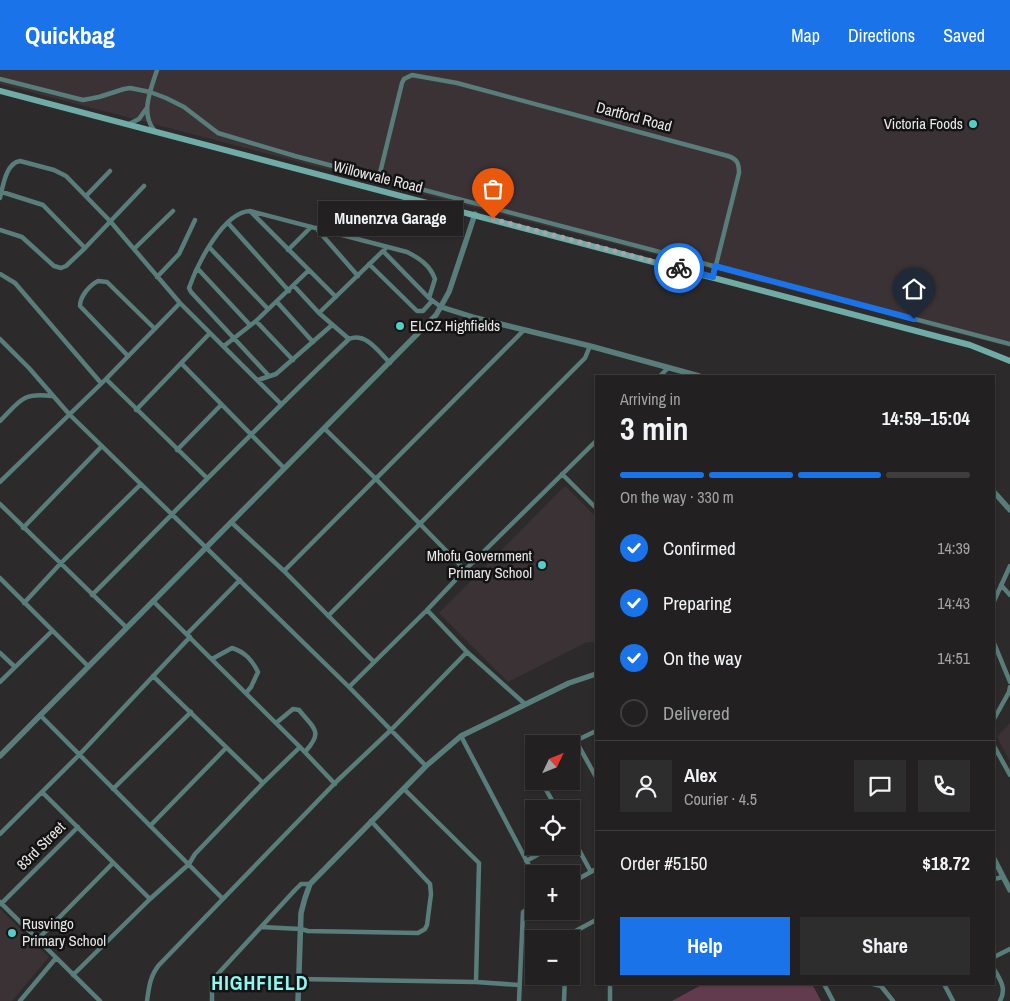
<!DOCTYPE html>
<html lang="en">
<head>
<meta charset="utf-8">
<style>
  body { margin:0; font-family:"Archivo Narrow",sans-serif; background:#2e2d2d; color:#f1f3f6; height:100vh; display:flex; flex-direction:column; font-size:19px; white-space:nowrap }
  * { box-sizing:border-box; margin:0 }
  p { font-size:16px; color:#a2a3a5 }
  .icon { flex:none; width:28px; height:28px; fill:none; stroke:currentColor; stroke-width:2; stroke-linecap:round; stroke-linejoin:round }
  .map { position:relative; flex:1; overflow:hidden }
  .details { position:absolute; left:595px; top:305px; width:400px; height:610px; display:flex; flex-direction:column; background:#222020; border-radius:0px; box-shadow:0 1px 4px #0004,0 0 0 1px #3f3e3e }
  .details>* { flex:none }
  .needle { width:32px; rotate:47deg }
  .tools { position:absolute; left:525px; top:665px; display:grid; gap:10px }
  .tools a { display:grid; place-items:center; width:55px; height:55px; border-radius:0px; background:#222020; box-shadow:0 1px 4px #0004,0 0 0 1px #3f3e3e; font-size:25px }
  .pin { position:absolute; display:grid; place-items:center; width:42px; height:42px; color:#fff; margin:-51px -21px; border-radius:50% 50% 50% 0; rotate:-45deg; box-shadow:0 0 5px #0007 }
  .pin .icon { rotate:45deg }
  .courier { position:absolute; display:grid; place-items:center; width:50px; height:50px; margin:-25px; border:4px solid #1a73e8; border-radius:50%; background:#fff; color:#222; box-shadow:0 1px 6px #0007 }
  .bubble { position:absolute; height:35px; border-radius:0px; background:#222020; box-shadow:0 1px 4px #0004,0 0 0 1px #3f3e3e; font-size:16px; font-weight:700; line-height:35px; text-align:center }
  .head em { font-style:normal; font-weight:700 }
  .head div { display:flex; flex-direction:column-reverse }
  .head { display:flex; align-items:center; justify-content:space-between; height:85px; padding:0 25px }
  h1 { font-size:32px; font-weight:700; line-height:38px }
  .bar { display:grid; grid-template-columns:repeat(4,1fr); gap:8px 5px; align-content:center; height:60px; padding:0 25px }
  .bar i { height:6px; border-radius:4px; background:#3f3e3e }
  .bar .current { background:#1a73e8 }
  .bar p { grid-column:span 4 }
  .line { display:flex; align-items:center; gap:12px; padding:0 25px; border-top:1px solid #3f3e3e }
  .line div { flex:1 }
  .round { display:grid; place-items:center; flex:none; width:52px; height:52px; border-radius:0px; background:#2e2d2d }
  ol { padding:0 25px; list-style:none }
  li { display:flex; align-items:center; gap:15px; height:55px }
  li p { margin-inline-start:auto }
  li .icon { padding:5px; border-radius:50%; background:#1a73e8; color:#fff; stroke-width:4 }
  li:last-child { color:#a2a3a5 }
  li i { width:28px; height:28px; border:2px solid #3f3e3e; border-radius:50% }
  .primary-button { display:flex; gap:10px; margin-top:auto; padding:10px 25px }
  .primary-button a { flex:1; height:58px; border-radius:0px; background:#1a73e8; color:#fff; font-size:20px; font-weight:700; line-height:58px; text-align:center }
  .primary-button a+a { background:#2e2d2d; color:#f1f3f6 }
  header { display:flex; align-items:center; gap:30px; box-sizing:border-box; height:70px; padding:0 25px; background:#1a73e8; color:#fff }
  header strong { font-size:24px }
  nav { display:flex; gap:28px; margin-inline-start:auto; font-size:18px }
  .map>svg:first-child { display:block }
  .built { fill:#3b3236 }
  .green { fill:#623c4e }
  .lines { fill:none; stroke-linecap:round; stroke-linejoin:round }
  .minor { stroke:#587d7a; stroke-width:4.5 }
  .tertiary { stroke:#587d7a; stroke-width:5.5 }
  .secondary { stroke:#6faba7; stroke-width:6 }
  .done { stroke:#a7a5a6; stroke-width:5; stroke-dasharray:0 9 }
  .route { stroke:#1a73e8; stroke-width:6 }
  .poi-dot { fill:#54cdc7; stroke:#141314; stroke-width:2 }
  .labels { text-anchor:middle; stroke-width:5; stroke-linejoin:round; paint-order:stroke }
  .street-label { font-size:15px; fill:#e9e7e8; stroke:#141314 }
  .poi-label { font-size:15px; fill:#e9e7e8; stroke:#141314; text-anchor:end }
  .district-label { font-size:20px; font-weight:bold; letter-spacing:1px; fill:#8df8f2; stroke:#141314 }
</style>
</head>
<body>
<header>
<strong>Quickbag</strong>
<nav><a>Map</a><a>Directions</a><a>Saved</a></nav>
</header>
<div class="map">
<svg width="1010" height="931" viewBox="0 0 1010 931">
  <rect width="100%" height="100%" fill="#2d2a2b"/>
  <path class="built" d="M 0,0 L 1010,0 L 1010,277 L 0,14 Z
    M 565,416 L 596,447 L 596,572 L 587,572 L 508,612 L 439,543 Z
    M 1010,653 L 1010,691 L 997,667 Z
    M 0,839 L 49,887 L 12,931 L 0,931 Z"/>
  <path class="green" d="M 703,914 L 812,914 L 821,931 L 672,931 Z"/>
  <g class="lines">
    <path class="minor" d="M 0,9 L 83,30 L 99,27 L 124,19 L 130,18 L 150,22 L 166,28 L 184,37 L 218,63 L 295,86 L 1010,274
      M 129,54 L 139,49 L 146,39
      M 154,60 C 140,43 151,19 157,0
      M 379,107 L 402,13 L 404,9 L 412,5 L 457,13 L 728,86 C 737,89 739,93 739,103 L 713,207
      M 2,122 L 43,135 L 85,178
      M 86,126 L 110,101
      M 0,128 C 3,116 6,93 20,91 L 54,100 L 66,106 L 110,151 L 180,233 L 280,333
      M 251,142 L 336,227
      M 228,153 L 289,221
      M 316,158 L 358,206
      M 0,160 L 22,167 L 54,196 L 61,198 L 66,196 L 85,178 L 144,116
      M 209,177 L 268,239
      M 134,179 L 173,141
      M 288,180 L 311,157
      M 383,181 L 429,228 L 441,237
      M 369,194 L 417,241 L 423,241 L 432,231
      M 198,199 L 250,255
      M 0,204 L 15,213 L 101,313
      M 157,207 L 179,184 L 195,150
      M 294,216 L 319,243 L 349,269
      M 277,232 L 313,272
      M 319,243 L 387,177
      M 256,251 L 293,290
      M 0,269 L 29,298 L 69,344 L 349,617 L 426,696
      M 224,276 L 256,251 L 309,200
      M 128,286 L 80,236 C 80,226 90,215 98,211 L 107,212 L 155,259
      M 181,293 L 284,398
      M 269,306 L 191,222 L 189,218 C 197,195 223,142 250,141 L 407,182 C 419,188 430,195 435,209 L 429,228
      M 660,306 L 668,298
      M 106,309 L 207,408
      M 258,310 L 276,304 L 332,255
      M 136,340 L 210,263
      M 0,351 C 20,331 22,322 52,326
      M 324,358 L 376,409 L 465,500
      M 177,380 L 221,335
      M 562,404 L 596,438
      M 0,412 L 106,309 L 180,233
      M 0,434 L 126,557
      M 231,452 L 284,501 L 374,592
      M 23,458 L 102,376
      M 284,501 L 524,260
      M 0,508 L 88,596
      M 1001,515 L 1010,525
      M 92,525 C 178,439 261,352 349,269 C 366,262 379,282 390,293
      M 153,531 L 300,677 L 335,714
      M 994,531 L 1010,496
      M 24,533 L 60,494 L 141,414
      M 427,540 L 467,582 L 525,634
      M 328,546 L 585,288 L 590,276
      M 187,564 L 240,510
      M 994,573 L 1010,612
      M 0,583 L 15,597
      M 212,589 L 232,578 C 245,582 252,590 258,602 L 251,617 L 246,623
      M 153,606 L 263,713
      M 0,612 L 52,561
      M 349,617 L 427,540 L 465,500 L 596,371
      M 40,645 L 222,828
      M 994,649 L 1009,622 L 1010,617
      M 276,653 L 293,639 L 299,640 C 314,659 324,661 305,682
      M 461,666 L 534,805
      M 576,671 L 596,707
      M 569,674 L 596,661
      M 994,676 L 1010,705
      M 541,711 L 557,739
      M 113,719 L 191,642
      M 404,719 L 479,793 L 476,912
      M 42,722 L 150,829
      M 150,756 L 226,678
      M 0,764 L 79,685 L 190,567
      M 571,765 L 591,802
      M 526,791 L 554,776
      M 994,809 L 1003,807
      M 571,813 L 596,799
      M 0,832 L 100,931
      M 1,834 L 78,757
      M 261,857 L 301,859 L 308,861 L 418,863 L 425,859 L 427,855 L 431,824 L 430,814 L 371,751
      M 566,869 L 570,864 L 596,850
      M 37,870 L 113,793
      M 994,887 L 1010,879
      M 994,899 C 1000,910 1007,918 1000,931
      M 73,905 L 150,829 L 189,794 L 195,784 L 263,713 L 300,677
      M 299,909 L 476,912 L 519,915
      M 824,914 L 833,931
      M 873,914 L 881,916 L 893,931
      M 944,914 L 953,931
      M 20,931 L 56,888
      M 147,931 C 149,917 150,906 159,895 L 337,711 L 391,660 L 467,582
      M 212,931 L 212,911 L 215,907 L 295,820 L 301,814 L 310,814
      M 519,931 L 523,842 L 534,834
      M 564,931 L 565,906
      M 610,931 L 610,914"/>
    <path class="tertiary" d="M 441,237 L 476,248 L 590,276 L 699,306
      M 994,422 L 1010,440
      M 0,686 L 436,245 L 449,222 L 475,144
      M 994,789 L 1010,820
      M 298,931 L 301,843 L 305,828 L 310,814 L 426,696 L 461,666 L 569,613 L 596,604"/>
    <path class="secondary" d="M 0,21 L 943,268 L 970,275 L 1010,291"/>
  </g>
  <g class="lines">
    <path class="done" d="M 493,149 L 679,198"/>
    <path class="route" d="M 679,198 L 713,207 L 715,196 L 914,249"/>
  </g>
  <g class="poi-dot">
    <circle cx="973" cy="54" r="5"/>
    <circle cx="400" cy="256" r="5"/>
    <circle cx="542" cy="495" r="5"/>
    <circle cx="12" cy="863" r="5"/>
  </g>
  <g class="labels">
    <g class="street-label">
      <text transform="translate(634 47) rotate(15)" y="5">Dartford Road</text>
      <text transform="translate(378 107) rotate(14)" y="5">Willowvale Road</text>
      <text transform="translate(41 776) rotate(-45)" y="5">83rd Street</text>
    </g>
    <g class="poi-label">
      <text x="963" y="59">Victoria Foods</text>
      <text x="410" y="261" text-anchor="start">ELCZ Highfields</text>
      <text x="532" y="491">Mhofu Government<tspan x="532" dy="17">Primary School</tspan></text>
      <text x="22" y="859" text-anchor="start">Rusvingo<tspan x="22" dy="17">Primary School</tspan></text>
    </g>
    <g class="district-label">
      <text x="260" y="920">HIGHFIELD</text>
    </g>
  </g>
</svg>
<div class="tools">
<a><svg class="needle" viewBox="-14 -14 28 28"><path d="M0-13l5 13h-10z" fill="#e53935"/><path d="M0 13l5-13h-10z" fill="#a2a3a5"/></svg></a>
<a><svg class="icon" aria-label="locate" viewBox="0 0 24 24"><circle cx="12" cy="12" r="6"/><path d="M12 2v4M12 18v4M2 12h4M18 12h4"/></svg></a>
<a>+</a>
<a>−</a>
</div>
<div class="pin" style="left:493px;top:149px;background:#ea580c"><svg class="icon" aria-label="bag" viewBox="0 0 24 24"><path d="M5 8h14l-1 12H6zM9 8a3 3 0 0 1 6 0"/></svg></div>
<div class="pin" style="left:914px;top:249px;background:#1f2937"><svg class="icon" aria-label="home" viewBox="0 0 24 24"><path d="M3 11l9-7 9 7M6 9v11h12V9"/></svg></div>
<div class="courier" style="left:679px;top:198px"><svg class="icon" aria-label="bike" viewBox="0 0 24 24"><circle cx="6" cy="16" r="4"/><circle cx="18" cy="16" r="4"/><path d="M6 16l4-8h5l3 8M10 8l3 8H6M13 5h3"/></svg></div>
<div class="bubble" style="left:318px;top:131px;width:145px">Munenzva Garage</div>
<section class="details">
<div class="head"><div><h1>3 min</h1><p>Arriving in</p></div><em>14:59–15:04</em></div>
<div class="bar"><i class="current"></i><i class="current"></i><i class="current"></i><i></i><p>On the way · 330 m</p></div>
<ol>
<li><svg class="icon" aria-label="check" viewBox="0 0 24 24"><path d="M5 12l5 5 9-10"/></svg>Confirmed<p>14:39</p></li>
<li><svg class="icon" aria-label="check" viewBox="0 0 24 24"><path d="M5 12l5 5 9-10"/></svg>Preparing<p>14:43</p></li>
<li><svg class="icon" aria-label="check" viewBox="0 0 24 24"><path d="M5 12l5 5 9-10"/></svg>On the way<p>14:51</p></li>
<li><i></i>Delivered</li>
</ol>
<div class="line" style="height:90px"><a class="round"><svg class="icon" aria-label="person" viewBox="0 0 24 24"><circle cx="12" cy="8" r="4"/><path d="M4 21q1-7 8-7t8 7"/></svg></a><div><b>Alex</b><p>Courier · 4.5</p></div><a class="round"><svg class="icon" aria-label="chat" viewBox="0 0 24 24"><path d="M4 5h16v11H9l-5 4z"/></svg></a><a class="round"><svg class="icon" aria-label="phone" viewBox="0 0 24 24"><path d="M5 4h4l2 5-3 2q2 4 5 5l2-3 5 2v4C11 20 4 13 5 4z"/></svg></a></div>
<div class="line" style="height:65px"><div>Order #5150</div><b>$18.72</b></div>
<div class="primary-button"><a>Help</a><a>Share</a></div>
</section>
</div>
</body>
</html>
